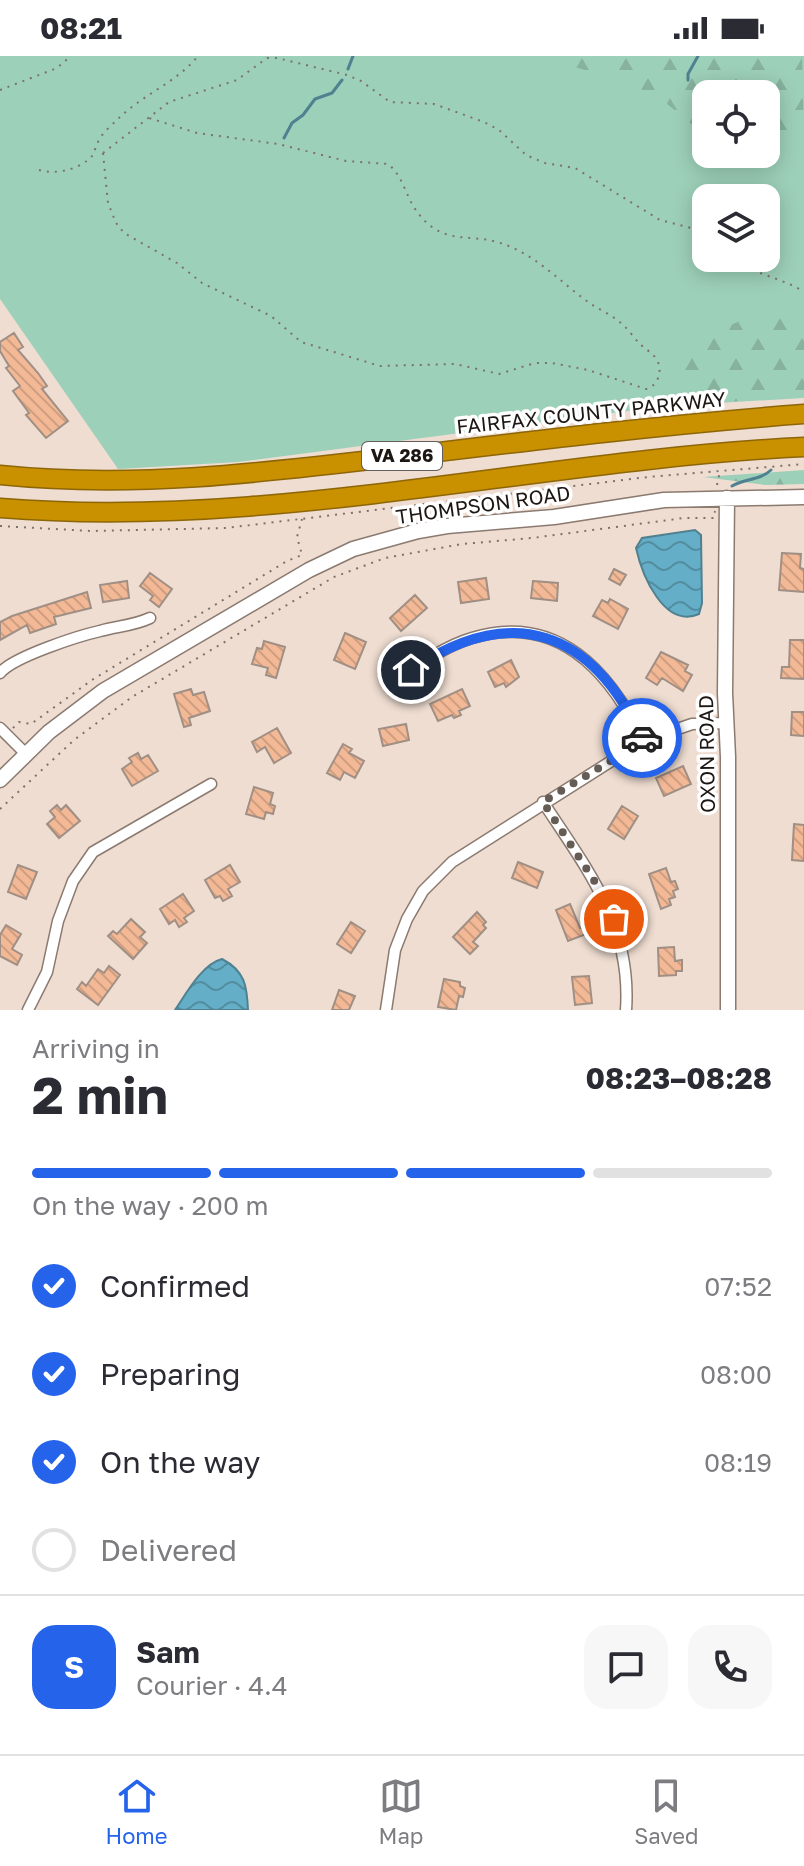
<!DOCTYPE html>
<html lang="en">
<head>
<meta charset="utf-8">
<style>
  body { margin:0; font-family:"Golos Text",sans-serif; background:#f7f7f7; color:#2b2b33; height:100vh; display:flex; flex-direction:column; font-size:30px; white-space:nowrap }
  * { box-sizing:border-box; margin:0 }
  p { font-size:26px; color:#7c7c81 }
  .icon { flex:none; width:44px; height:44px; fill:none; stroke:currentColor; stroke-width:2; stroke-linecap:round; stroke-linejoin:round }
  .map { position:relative; height:954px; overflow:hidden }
  .side { display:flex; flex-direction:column; background:#fff; flex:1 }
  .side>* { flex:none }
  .tools { position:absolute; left:692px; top:24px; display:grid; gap:16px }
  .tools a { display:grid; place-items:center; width:88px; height:88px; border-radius:16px; background:#fff; box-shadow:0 4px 20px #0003; font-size:40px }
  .pin { position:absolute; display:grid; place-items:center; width:68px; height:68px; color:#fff; margin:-34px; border:4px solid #fff; border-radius:50%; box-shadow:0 2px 8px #0007 }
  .courier { position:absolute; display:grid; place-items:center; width:80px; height:80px; margin:-40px; border:6px solid #2563eb; border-radius:50%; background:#fff; color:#222; box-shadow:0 2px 10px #0007 }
  .overview em { font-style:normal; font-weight:700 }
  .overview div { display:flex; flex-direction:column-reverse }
  .overview { display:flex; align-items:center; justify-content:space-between; height:136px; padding:0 32px }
  h1 { font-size:52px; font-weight:700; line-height:60px }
  .bar { display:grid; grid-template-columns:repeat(4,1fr); gap:12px 8px; align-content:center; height:96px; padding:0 32px }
  .bar i { height:10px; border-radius:6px; background:#e1e1e2 }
  .bar .current { background:#2563eb }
  .bar p { grid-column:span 4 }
  .line { display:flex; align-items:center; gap:20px; padding:0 32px; border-top:2px solid #e1e1e2 }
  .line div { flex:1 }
  .round { display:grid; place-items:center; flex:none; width:84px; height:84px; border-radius:24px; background:#f7f7f7 }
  ol { padding:0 32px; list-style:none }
  li { display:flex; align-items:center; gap:24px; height:88px }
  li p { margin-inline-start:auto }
  li .icon { padding:8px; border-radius:50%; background:#2563eb; color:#fff; stroke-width:4 }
  li:last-child { color:#7c7c81 }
  li i { width:44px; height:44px; border:4px solid #e1e1e2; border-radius:50% }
  .status { display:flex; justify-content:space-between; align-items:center; height:56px; padding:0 40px; background:#fff; direction:ltr }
  .status svg { height:22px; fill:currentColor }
  .menu { display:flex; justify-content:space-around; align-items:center; height:112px; border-top:2px solid #e1e1e2; background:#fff; font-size:22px; color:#7c7c81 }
  .menu a { display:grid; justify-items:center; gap:4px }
  .menu .current { color:#2563eb }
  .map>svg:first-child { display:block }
  .grass { fill:#9dd0b9; fill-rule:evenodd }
  .forest { fill:url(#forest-firs) }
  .water { fill:url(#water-waves); stroke:#4f8191; stroke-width:2 }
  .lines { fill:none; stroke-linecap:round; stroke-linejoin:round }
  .stream { stroke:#4f8191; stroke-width:3 }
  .building { fill:url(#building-back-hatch); stroke:#a08f84; stroke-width:2 }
  .street-casing { stroke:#8b7a70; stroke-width:13 }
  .secondary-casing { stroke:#8b7a70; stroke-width:17 }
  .highway-casing { stroke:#8d6607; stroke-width:21 }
  .path { stroke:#7d726a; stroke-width:2; stroke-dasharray:2 6; stroke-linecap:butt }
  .street { stroke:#fff; stroke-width:10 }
  .secondary { stroke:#fff; stroke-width:14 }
  .highway { stroke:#c99000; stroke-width:18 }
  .done { stroke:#665c56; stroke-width:8; stroke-dasharray:0 14.4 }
  .route { stroke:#2563eb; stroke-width:10 }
  .labels { text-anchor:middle; stroke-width:7; stroke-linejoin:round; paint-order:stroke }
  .shield { fill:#fff; stroke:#615d5a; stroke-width:2 }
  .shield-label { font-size:18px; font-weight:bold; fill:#1d1713 }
  .street-label { font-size:20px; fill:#1d1713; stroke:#fff }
</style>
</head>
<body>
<div class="status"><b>08:21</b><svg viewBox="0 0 49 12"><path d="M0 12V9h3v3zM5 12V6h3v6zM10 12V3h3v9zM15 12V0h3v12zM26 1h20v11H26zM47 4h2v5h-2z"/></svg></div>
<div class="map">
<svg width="804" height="954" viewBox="0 0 804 954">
  <defs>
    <pattern id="forest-firs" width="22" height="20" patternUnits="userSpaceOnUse" patternTransform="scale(2)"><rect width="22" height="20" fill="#9dd0b9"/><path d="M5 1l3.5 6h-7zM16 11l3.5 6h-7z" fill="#87b29e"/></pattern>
    <pattern id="water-waves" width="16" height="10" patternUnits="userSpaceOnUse" patternTransform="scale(2)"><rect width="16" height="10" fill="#64aec7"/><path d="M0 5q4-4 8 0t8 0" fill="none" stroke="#528da0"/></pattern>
    <pattern id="building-back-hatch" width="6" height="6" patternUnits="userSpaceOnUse" patternTransform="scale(2)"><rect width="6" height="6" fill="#f3b996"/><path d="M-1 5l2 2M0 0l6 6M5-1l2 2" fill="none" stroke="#d09e80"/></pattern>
  </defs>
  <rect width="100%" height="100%" fill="#efddd1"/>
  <path class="grass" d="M 0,0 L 804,0 L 804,342 L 666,350 L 238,406 L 118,413 L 0,243 ZM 706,38 L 766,38 L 766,98 L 706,98 ZM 706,142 L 766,142 L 766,202 L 706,202 Z"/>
  <path class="forest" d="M 535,0 L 802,0 L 804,80 L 762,115 L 733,98 L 766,98 L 766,38 L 706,38 L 706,80 L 655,38 L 585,14 Z
    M 746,262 L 804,264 L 804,341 L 678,349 L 676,310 L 697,285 Z
    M 804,414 L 804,428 L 765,429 L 703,421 Z"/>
  <path class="water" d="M 695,474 L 701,479 L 702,547 L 699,558 C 664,573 642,519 636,492 L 642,482 Z
    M 222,903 C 245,915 247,930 248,954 L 175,954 C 186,938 202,908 222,903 Z"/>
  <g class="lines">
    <path class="stream" d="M 348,13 L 353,0
      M 688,24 L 688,18 L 698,0
      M 284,82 L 292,67 L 303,59 L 315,43 L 332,37 L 342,24
      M 732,430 C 745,422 759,425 771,414"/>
  </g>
  <path class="building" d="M 14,277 L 23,291 L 18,294 L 38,317 L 47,330 L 42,333 L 68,365 L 46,382 L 26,359 L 29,357 L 13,335 L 20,330 L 6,312 L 9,310 L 0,295 L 0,286 Z
    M 782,497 L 801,498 L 800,512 L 804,513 L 804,536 L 779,534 Z
    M 614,513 L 626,519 L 620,529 L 609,523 Z
    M 150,517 L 172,533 L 159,551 L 150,544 L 153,540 L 140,530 Z
    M 486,522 L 489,543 L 461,547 L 458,526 Z
    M 127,525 L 129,542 L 103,546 L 100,529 Z
    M 533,525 L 558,527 L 557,545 L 531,542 Z
    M 87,536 L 91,552 L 54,561 L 56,568 L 30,577 L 27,569 L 0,584 L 0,566 L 12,560 Z
    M 415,539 L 427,552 L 401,575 L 390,562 Z
    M 610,543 L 628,553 L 618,573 L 593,560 L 602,544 L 608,547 Z
    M 345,577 L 366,586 L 355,613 L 334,604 Z
    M 790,584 L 804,584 L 804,623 L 781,622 L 782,611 L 789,611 Z
    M 264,585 L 285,591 L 276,622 L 266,619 L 268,612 L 252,608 L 257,592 L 262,593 Z
    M 661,596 L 688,609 L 685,615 L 692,619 L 683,635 L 662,622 L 657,629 L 646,622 Z
    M 511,604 L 519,621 L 506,631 L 504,627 L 495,631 L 488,616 Z
    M 191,633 L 193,639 L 204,636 L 210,655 L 189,662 L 191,669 L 184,671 L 174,638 Z
    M 462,633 L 470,650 L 459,655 L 461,659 L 454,662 L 452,659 L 438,665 L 430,648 Z
    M 792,656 L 804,656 L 804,680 L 791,679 Z
    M 406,668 L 409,684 L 383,690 L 379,673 Z
    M 277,672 L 291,697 L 274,707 L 265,691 L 257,696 L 252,686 Z
    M 343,688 L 352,693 L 349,697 L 364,705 L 355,722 L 344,716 L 340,724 L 327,717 Z
    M 138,697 L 141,703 L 148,699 L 158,715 L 132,730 L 122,713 L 132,706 L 129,702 Z
    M 683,710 L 691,728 L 664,740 L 656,722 Z
    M 254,731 L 273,737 L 270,748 L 275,750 L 273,758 L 266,756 L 264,763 L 246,758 Z
    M 57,749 L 61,754 L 66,749 L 80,765 L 59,782 L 47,768 L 55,761 L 50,755 Z
    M 622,750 L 638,760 L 624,783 L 608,773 Z
    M 794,768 L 804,769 L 804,805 L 792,804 Z
    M 518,806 L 543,816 L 537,832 L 512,822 Z
    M 18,809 L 37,816 L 26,843 L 8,836 Z
    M 230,809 L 240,826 L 228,833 L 232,840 L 223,845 L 220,840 L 215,842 L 205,824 Z
    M 666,812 L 671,826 L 675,825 L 678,833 L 673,835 L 675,841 L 669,843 L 671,849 L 661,853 L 649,818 Z
    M 183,838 L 194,855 L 184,862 L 187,866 L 179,871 L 175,864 L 169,868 L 160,853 Z
    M 570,848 L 580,872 L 586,870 L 589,877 L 568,885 L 556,854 Z
    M 477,856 L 486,866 L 483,869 L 486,872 L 473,886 L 478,890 L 470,898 L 453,881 Z
    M 131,863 L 145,876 L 140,881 L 147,887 L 133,903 L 108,880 L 113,875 L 117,878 Z
    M 351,866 L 365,875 L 351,897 L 337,888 Z
    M 6,869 L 21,878 L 12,893 L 22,899 L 17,909 L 0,900 L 0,879 Z
    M 674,891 L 675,905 L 682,904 L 682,915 L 676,915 L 676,919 L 659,920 L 658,892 Z
    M 109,910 L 120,919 L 98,949 L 77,933 L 82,926 L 86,930 L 98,913 L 104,917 Z
    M 589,920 L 592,947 L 575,949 L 572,921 Z
    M 444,923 L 460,926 L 460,930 L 465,932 L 463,941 L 459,940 L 456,954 L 438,951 Z
    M 339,934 L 355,940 L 349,954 L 332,954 Z"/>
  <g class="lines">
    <defs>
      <path id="street" d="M 0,617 C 13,601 78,580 100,575 C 117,570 133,570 150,562
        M 397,624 C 420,608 445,590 472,582 C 557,556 610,615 643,685
        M 0,672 L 26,698
        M 543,746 C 587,813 632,869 626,954
        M 28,954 L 47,916 L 58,865 L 73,825 L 93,796 L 211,728
        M 386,954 L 395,894 L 407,863 L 423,835 L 452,806 L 643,685 L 692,668 L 727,667"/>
      <path id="secondary" d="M 727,442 L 725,637 L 728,701 L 728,954
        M 0,724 L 49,676 L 103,635 L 309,514 L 353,493 L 418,475 L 447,470 L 554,461 L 664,444 L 804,441"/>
      <path id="highway" d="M 0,419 C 136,433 270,416 405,400 C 538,384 671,368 804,358
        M 0,452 C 270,474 535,404 804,391"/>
    </defs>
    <use href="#street" class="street-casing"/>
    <use href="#secondary" class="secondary-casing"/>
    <use href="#highway" class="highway-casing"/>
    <path class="path" d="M 0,34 L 57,12 L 71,0
      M 103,97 L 108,147 L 116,167 L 124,177 L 177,207 L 202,227 L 271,260 L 301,286 L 380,310 L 455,308 L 499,318 L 535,307 L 552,307 L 588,314 L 646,333 C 658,330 663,315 657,304 C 653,297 645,293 639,287 C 634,282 629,274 623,269 C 613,259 599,254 588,246 C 558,224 533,196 497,186 C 474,179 453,186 432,171 C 404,150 408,124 388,108 L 346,105 L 278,88 L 197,77 L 149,62
      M 103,97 L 169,46 L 237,24 L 267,2 L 277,2 L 347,19 L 361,25 L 390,46 L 434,48 L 484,66 L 499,74 L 526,99 L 545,107 L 575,112 L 660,164 L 691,172 L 706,181
      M 39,114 C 53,118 70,115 82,108 C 97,99 92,97 99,84 C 103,76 113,68 120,61 C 144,38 177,26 198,0
      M 732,202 C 754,219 781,221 804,236
      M 717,429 L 720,415
      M 0,470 L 91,475 L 226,472 L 648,421 L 804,408
      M 13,672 L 19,666 L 31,668 L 92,624 L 287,505 L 302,499 L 297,481 L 302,463
      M 0,753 L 74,684 L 132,641 L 334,521 L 385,502 L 462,488 L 532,482 L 684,462 L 714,462 L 715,455"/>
    <use href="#street" class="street"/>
    <use href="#secondary" class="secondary"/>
    <use href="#highway" class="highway"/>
  </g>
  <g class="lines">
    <path class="done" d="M 614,863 L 597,829 L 543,746 L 643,685 L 642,682"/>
    <path class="route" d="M 411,614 C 512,546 592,574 642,682"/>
  </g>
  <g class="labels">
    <rect class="shield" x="362" y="386" width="80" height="28" rx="6"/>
    <g class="shield-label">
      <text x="402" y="406">VA 286</text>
    </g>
    <g class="street-label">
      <text transform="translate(591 357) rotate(-6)" y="7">FAIRFAX COUNTY PARKWAY</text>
      <text transform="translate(483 449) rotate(-8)" y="7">THOMPSON ROAD</text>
      <text transform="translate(707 698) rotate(-91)" y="7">OXON ROAD</text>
    </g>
  </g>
</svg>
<div class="tools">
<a><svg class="icon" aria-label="locate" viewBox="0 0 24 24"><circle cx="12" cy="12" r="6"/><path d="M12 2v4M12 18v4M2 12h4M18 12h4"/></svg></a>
<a><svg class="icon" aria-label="layers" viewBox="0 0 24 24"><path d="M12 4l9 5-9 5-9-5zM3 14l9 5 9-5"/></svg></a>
</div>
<div class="pin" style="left:614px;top:863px;background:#ea580c"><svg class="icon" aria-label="bag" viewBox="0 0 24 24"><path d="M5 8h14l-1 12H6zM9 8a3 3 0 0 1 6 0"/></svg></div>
<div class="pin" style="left:411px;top:614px;background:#1f2937"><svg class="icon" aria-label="home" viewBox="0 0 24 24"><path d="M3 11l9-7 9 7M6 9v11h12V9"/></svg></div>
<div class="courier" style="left:642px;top:682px"><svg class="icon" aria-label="car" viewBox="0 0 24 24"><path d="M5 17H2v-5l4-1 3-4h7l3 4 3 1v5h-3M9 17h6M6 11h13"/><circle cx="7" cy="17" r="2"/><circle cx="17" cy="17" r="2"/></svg></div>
</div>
<section class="side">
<div class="overview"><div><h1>2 min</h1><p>Arriving in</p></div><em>08:23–08:28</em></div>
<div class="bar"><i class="current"></i><i class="current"></i><i class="current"></i><i></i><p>On the way · 200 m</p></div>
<ol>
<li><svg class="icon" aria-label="check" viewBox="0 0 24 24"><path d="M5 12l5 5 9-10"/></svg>Confirmed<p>07:52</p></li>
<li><svg class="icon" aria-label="check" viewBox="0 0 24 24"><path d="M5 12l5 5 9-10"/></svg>Preparing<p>08:00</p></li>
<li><svg class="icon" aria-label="check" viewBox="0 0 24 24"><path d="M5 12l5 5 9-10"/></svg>On the way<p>08:19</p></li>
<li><i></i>Delivered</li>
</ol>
<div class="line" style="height:144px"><b class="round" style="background:#2563eb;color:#fff">S</b><div><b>Sam</b><p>Courier · 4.4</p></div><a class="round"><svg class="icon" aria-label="chat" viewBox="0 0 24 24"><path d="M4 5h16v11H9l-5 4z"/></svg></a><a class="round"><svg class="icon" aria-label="phone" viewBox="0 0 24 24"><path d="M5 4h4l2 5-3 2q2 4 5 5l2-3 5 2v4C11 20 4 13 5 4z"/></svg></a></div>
</section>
<nav class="menu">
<a class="current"><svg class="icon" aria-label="home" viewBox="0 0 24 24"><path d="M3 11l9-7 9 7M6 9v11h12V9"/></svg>Home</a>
<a><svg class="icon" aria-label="map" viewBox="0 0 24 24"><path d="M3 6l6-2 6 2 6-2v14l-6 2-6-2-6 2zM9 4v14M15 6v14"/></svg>Map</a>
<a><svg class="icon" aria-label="saved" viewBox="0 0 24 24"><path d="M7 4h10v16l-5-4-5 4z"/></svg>Saved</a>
</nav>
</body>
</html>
